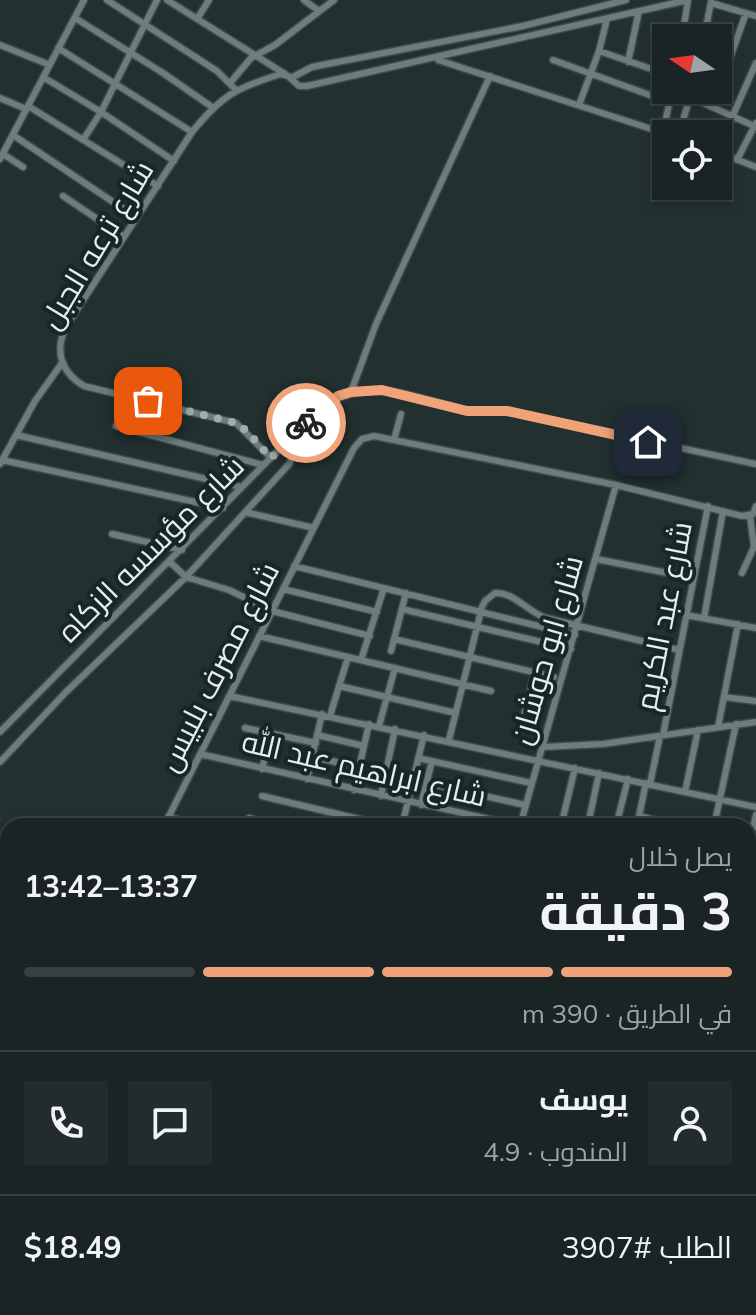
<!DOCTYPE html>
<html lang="ar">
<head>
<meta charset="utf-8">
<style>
  body { margin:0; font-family:Mulish,Cairo,sans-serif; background:#232c2c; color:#f1f3f6; direction:rtl; height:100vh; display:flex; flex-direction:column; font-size:30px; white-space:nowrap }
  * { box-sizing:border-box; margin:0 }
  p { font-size:26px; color:#9fa4a6 }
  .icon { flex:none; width:44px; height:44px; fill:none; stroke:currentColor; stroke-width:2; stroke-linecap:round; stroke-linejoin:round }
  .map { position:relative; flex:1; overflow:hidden; direction:ltr }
  .sheet { position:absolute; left:0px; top:818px; width:756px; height:498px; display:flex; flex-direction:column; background:#1a2424; border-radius:24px 24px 0 0; box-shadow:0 4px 12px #0003,0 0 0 2px #384141; direction:rtl }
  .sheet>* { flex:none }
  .needle { width:52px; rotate:283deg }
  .buttons { position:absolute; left:652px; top:24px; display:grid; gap:16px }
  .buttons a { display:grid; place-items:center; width:80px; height:80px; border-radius:0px; background:#1a2424; box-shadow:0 4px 12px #0003,0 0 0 2px #384141; font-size:40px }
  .pin { position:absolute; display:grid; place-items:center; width:68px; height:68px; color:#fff; margin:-34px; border-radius:16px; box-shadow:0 4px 12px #0006 }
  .courier { position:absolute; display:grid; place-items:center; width:80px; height:80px; margin:-40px; border:6px solid #f0a279; border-radius:50%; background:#fff; color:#222; box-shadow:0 2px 10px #0007 }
  .headline em { font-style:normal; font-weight:700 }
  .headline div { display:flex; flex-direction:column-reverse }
  .headline { display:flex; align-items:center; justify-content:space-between; height:136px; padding:0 24px }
  h1 { font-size:52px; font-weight:700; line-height:60px }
  .bar { display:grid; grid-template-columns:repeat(4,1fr); gap:12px 8px; align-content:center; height:96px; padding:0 24px }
  .bar i { height:10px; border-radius:6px; background:#384141 }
  .bar .selected { background:#f0a279 }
  .bar p { grid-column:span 4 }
  .line { display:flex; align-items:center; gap:20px; padding:0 24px; border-top:2px solid #384141 }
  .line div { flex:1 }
  .round { display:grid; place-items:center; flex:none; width:84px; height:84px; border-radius:0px; background:#232c2c }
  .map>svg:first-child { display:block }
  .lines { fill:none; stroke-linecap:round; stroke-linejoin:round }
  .street-casing { stroke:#3f4b4b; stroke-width:9 }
  .street { stroke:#6d7d7d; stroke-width:6 }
  .done { stroke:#a1acac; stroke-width:8; stroke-dasharray:0 14.4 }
  .route { stroke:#f0a279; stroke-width:10 }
  .labels { text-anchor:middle; stroke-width:8; stroke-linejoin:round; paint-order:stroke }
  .street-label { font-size:30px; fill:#e5eeee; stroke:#182627 }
</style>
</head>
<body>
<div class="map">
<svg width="756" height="1315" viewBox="0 0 756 1315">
  <rect width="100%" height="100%" fill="#223030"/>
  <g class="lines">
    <defs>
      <path id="street" d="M 107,0 L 217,71 L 236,90
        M 167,0 L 285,74
        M 304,0 L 319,11
        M 711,3 L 756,16
        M 75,18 L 163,73 L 212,107
        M 197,19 L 209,0
        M 682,38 L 688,0
        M 704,38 L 711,2
        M 0,45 L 50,65
        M 58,48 L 192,132
        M 599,51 L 666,74
        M 438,60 L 667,134
        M 553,60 L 669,102
        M 628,62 L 639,11
        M 43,77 L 101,112 L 174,161
        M 291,78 L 312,67 L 523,26 L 626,0
        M 230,83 L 251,58 L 275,45 L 334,0
        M 690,97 L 754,126
        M 0,98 L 26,109
        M 579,105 L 599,51 L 607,19
        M 28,106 L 158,186
        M 713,106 L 746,13
        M 663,133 L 672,90
        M 679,134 L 692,90
        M 13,135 L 137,218
        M 83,140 L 101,112 L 157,0
        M 718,149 L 756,63
        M 718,152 L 756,167
        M 3,154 L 23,167
        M 0,159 L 84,0
        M 737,160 L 756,123
        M 63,196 L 124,237
        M 351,392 L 376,324 L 490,76
        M 116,426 L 263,465
        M 16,435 L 241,487
        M 394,440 L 401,414
        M 271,458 L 236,423 L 84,386 C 60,372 54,349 67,325 L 192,132 C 222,95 236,88 281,74 L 288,76 L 299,86 L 307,86 L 688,0
        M 2,460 L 223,508
        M 0,464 L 35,401 L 62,363
        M 245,512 L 314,528
        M 112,534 L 182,550
        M 596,559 L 693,578
        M 170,562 L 186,577 L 229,590 L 272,611 L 370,636
        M 294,566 L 575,635
        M 742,573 L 754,547 L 750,516
        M 283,589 L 377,612
        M 402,609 L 571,649
        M 686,615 L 756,628
        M 704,618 L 723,511
        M 259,636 L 491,691
        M 394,639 L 554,677
        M 391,651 L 406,593
        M 361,660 L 384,588
        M 339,686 L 456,713
        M 229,696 L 756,807
        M 724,697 L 756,701
        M 330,716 L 348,657
        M 524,716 L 535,672
        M 379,726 L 395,668
        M 718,727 L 738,624
        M 245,728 L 316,743
        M 0,732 L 314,414 C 365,370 414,399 470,411 C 482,414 494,409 507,411 L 756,464
        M 317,735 L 364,746
        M 663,735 L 708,506
        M 449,740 L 482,607 L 485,601 L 495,593 C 514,592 528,612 546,618 L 679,650
        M 544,747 L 603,744 L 756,722
        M 200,754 L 520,826
        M 312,757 L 360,767
        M 418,758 L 531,783
        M 0,762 L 66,692 L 186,577 L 290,463 L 291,458 L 283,447
        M 262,769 L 271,734
        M 307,779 L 322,714
        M 427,783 L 525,805
        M 646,783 L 639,816 L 678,826
        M 650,784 L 660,736
        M 354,790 L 369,724
        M 685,792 L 698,730
        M 262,796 L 388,826
        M 381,796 L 395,729
        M 421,805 L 432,761
        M 168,817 L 203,826
        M 249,818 L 279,826
        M 589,820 L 599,773
        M 164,826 L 354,448 L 362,439 L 374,436 L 616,485 L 742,516 L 753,514 L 756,506
        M 402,826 L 424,735
        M 520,826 L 616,485
        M 561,826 L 575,768
        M 616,826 L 628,779
        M 714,826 L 736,724
        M 748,850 L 756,815
        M 748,876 L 756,878
        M 0,893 L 8,896
        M 748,951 L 756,952
        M 748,984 L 756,986
        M 748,1008 L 756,1010
        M 748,1063 L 756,1026
        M 0,1065 L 8,1066
        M 748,1071 L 756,1073
        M 0,1078 L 8,1080
        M 748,1110 L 756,1112
        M 748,1144 L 756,1146
        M 748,1238 L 756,1240
        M 748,1252 L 756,1254
        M 0,1270 L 8,1273
        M 228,1308 L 228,1315
        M 295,1308 L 297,1315
        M 431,1308 L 433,1315
        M 665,1308 L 666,1315
        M 727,1308 L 729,1315
        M 82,1313 L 118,1308
        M 367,1315 L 403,1308"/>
    </defs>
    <use href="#street" class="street-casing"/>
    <use href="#street" class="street"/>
  </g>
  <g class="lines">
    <path class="done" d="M 148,401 L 236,423 L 247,431 L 271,458 L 306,423"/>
    <path class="route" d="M 306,423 L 338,396 L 351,392 L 382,390 L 467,411 L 507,411 L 648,442"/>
  </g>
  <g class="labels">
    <g class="street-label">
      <text transform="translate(97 245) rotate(-59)" y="10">شارع ترعه الجبل</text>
      <text transform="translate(151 549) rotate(-45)" y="10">شارع مؤسسه الزكاه</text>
      <text transform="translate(664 616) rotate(-79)" y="10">شارع عبد الكريم</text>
      <text transform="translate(547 650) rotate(-74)" y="10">شارع ابو حوشان</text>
      <text transform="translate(219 667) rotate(-63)" y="10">شارع مصرف بلبيس</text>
      <text transform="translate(364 769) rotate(13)" y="10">شارع ابراهيم عبد الله</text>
    </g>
  </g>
</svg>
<div class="buttons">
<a><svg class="needle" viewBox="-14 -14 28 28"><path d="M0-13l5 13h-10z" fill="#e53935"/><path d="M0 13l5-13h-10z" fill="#9fa4a6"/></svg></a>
<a><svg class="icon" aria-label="locate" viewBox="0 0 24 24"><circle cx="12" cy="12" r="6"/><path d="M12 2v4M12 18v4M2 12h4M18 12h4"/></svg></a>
</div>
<div class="pin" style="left:148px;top:401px;background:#ea580c"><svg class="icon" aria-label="bag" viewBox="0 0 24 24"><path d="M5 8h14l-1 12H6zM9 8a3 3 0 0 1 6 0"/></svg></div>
<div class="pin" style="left:648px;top:442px;background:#1f2937"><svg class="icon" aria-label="home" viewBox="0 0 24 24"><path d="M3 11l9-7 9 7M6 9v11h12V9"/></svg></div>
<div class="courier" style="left:306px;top:423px"><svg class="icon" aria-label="bike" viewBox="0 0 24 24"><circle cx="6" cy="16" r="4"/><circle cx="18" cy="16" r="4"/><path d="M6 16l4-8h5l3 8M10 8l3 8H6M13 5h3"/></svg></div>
<section class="sheet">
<div class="headline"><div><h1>3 دقيقة</h1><p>يصل خلال</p></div><em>13:37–13:42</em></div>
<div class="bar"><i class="selected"></i><i class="selected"></i><i class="selected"></i><i></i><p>في الطريق · 390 m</p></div>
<div class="line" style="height:144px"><a class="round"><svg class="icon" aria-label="person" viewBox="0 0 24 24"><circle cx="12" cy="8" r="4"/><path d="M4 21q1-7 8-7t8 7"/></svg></a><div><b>يوسف</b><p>المندوب · 4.9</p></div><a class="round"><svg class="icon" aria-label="chat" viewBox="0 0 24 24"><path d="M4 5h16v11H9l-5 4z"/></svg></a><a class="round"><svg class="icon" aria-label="phone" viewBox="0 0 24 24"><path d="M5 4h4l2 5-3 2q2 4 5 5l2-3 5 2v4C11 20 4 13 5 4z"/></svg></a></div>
<div class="line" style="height:104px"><div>الطلب #3907</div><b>$18.49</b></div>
</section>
</div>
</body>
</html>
